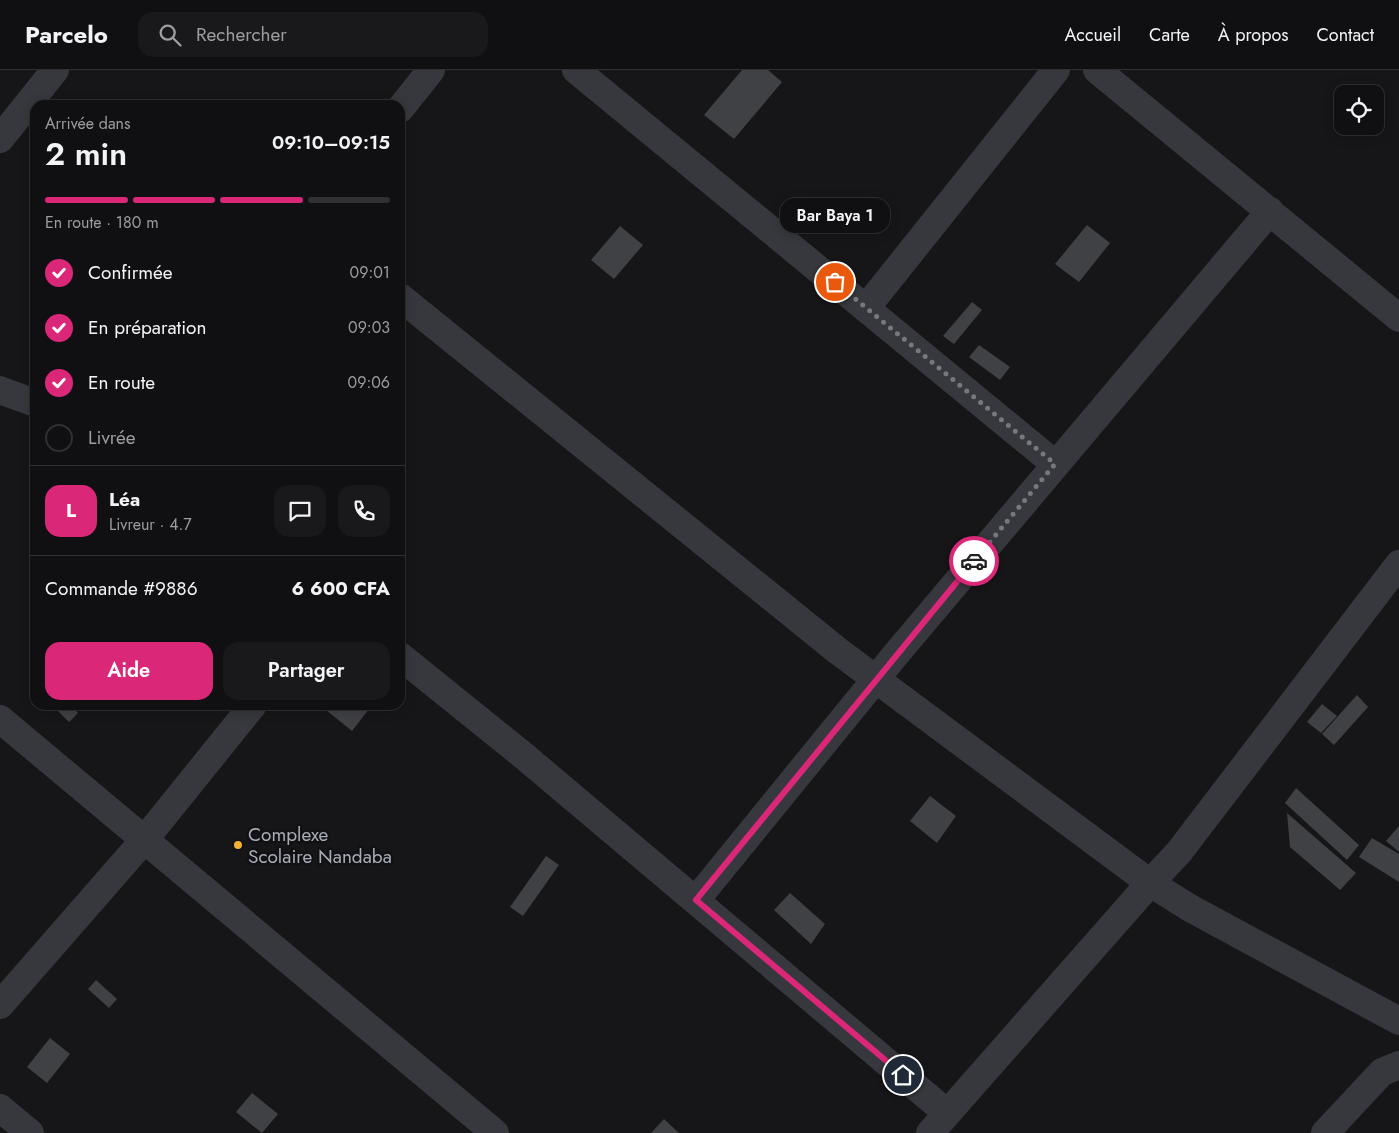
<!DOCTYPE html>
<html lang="fr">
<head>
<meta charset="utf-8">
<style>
  body { margin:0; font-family:Jost,sans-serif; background:#19191b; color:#f1f3f6; height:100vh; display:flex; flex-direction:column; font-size:19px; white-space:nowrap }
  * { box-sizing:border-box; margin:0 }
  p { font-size:16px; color:#9c9d9f }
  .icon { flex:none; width:28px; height:28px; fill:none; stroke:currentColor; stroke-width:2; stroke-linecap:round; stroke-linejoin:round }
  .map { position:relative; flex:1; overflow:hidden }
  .panel { position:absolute; left:30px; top:30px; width:375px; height:610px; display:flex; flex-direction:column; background:#101012; border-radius:15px; box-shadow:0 2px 12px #0003,0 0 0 1px #303032 }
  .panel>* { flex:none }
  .buttons { position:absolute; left:1334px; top:15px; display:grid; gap:10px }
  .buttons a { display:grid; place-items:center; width:50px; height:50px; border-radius:10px; background:#101012; box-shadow:0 2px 12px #0003,0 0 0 1px #303032; font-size:25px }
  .pin { position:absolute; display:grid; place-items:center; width:42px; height:42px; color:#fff; margin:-21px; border:2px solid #fff; border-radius:50%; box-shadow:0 1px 5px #0007 }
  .courier { position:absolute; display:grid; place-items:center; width:50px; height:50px; margin:-25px; border:4px solid #db2777; border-radius:50%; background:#fff; color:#222; box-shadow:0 1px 6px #0007 }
  .bubble { position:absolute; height:35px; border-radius:15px; background:#101012; box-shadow:0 2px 12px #0003,0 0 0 1px #303032; font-size:16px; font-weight:600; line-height:35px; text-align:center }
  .overview em { font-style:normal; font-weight:600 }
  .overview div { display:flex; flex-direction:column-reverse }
  .overview { display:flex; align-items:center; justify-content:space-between; height:85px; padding:0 15px }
  h1 { font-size:32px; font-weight:600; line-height:38px }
  .bar { display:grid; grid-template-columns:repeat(4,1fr); gap:8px 5px; align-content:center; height:60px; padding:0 15px }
  .bar i { height:6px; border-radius:4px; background:#303032 }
  .bar .on { background:#db2777 }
  .bar p { grid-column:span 4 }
  .line { display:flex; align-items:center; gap:12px; padding:0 15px; border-top:1px solid #303032 }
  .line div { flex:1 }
  .round { display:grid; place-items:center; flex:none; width:52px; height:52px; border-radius:15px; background:#19191b }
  ol { padding:0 15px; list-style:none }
  li { display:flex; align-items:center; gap:15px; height:55px }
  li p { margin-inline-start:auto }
  li .icon { padding:5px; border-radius:50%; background:#db2777; color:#fff; stroke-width:4 }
  li:last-child { color:#9c9d9f }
  li i { width:28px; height:28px; border:2px solid #303032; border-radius:50% }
  .primary-button { display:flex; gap:10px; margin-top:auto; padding:10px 15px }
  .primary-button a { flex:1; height:58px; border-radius:15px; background:#db2777; color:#fff; font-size:20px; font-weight:600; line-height:58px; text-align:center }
  .primary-button a+a { background:#19191b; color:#f1f3f6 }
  header { display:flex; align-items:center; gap:30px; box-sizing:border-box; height:70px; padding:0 25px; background:#101012; border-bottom:1px solid #303032 }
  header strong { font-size:24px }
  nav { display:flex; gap:28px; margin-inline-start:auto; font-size:18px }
  .search { width:350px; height:45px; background:#19191b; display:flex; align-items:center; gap:12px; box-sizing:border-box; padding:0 18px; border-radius:15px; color:#9c9d9f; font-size:19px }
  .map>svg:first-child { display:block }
  .building { fill:#404145 }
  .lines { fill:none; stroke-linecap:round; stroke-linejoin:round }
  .minor { stroke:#37383d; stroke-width:28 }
  .done { stroke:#757880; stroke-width:5; stroke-dasharray:0 9 }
  .route { stroke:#db2777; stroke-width:6 }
  .poi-dot { fill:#f2b134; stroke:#111113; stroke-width:2 }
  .labels { text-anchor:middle; stroke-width:5; stroke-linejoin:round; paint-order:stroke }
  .poi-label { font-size:19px; fill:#a8adb8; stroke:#111113; text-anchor:start }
</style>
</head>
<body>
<header>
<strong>Parcelo</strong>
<div class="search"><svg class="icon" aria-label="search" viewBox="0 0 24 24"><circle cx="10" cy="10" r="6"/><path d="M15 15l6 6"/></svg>Rechercher</div>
<nav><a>Accueil</a><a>Carte</a><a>À propos</a><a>Contact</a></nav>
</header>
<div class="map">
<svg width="1399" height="1063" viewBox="0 0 1399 1063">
  <rect width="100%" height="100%" fill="#161618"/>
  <path class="building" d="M 742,0 L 768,0 L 782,12 L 734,69 L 704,45 Z
    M 1087,155 L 1110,173 L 1079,212 L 1055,194 Z
    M 620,156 L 643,175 L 614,209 L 591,190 Z
    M 972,232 L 982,240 L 954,274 L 943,266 Z
    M 979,275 L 1010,297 L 1000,310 L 969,287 Z
    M 1357,625 L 1368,637 L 1334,675 L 1322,664 Z
    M 1322,634 L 1337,646 L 1321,663 L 1307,652 Z
    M 62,635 L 70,635 L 78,643 L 69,652 L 57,640 Z
    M 330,635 L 372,635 L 352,661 L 326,640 Z
    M 1296,718 L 1359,775 L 1347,790 L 1285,733 Z
    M 930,726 L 956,746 L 937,773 L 910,751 Z
    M 1287,743 L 1356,803 L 1340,820 L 1290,777 Z
    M 1399,756 L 1399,782 L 1386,771 Z
    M 1372,768 L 1399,784 L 1399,812 L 1359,787 Z
    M 546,786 L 559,795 L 523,846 L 510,837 Z
    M 790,823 L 825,854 L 811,874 L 774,840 Z
    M 96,910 L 117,929 L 109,938 L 88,919 Z
    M 50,968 L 70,984 L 47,1013 L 27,997 Z
    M 252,1023 L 278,1044 L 262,1063 L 236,1042 Z
    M 664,1049 L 679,1063 L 651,1063 Z"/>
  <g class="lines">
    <path class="minor" d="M 576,0 L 1055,394
      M 1097,0 L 1399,248
      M 400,39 L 431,0
      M 0,69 L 55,0
      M 400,227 L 838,581 L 1150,813 L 1190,838 L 1399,951
      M 866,238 L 1056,0
      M 0,320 L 35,333
      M 400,586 L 524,686 L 947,1043
      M 0,649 L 495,1063
      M 696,830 L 897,583 L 1270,141
      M 0,935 L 145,769 L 253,635
      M 0,1038 L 30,1063
      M 930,1063 L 1150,813 L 1179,782 L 1399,494
      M 1325,1063 L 1382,1002 L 1399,995"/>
  </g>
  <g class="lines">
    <path class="done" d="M 835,212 L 1055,394 L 974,491"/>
    <path class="route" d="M 903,1005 L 696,830 L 974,491"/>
  </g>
  <circle class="poi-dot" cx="238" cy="775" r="5"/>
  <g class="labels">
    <g class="poi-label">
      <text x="248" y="771">Complexe<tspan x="248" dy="22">Scolaire Nandaba</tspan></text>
    </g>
  </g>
</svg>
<div class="buttons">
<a><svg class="icon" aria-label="locate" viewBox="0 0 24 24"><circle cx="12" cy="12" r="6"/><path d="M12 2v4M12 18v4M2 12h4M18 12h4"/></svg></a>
</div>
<div class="pin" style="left:835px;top:212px;background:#ea580c"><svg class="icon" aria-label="bag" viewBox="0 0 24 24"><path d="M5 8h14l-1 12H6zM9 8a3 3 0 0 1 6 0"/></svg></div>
<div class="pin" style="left:903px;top:1005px;background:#1f2937"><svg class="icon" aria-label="home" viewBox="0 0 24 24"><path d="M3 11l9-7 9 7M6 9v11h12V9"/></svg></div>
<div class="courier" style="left:974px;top:491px"><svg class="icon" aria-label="car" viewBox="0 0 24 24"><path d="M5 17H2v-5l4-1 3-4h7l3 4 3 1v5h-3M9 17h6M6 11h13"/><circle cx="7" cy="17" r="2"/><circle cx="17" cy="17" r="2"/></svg></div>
<div class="bubble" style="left:780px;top:128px;width:110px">Bar Baya 1</div>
<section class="panel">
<div class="overview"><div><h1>2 min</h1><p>Arrivée dans</p></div><em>09:10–09:15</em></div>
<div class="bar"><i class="on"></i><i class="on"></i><i class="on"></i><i></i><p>En route · 180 m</p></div>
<ol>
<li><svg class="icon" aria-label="check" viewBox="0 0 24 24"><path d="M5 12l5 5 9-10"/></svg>Confirmée<p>09:01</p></li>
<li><svg class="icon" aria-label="check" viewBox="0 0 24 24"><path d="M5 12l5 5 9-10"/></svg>En préparation<p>09:03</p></li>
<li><svg class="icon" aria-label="check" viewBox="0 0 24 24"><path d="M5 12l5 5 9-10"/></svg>En route<p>09:06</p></li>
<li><i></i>Livrée</li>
</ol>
<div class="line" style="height:90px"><b class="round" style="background:#db2777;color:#fff">L</b><div><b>Léa</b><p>Livreur · 4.7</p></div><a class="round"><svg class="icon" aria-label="chat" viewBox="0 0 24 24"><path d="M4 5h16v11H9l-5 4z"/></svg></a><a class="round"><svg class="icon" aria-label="phone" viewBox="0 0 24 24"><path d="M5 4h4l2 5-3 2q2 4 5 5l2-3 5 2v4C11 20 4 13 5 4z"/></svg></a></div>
<div class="line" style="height:65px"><div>Commande #9886</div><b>6 600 CFA</b></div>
<div class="primary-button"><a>Aide</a><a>Partager</a></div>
</section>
</div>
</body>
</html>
